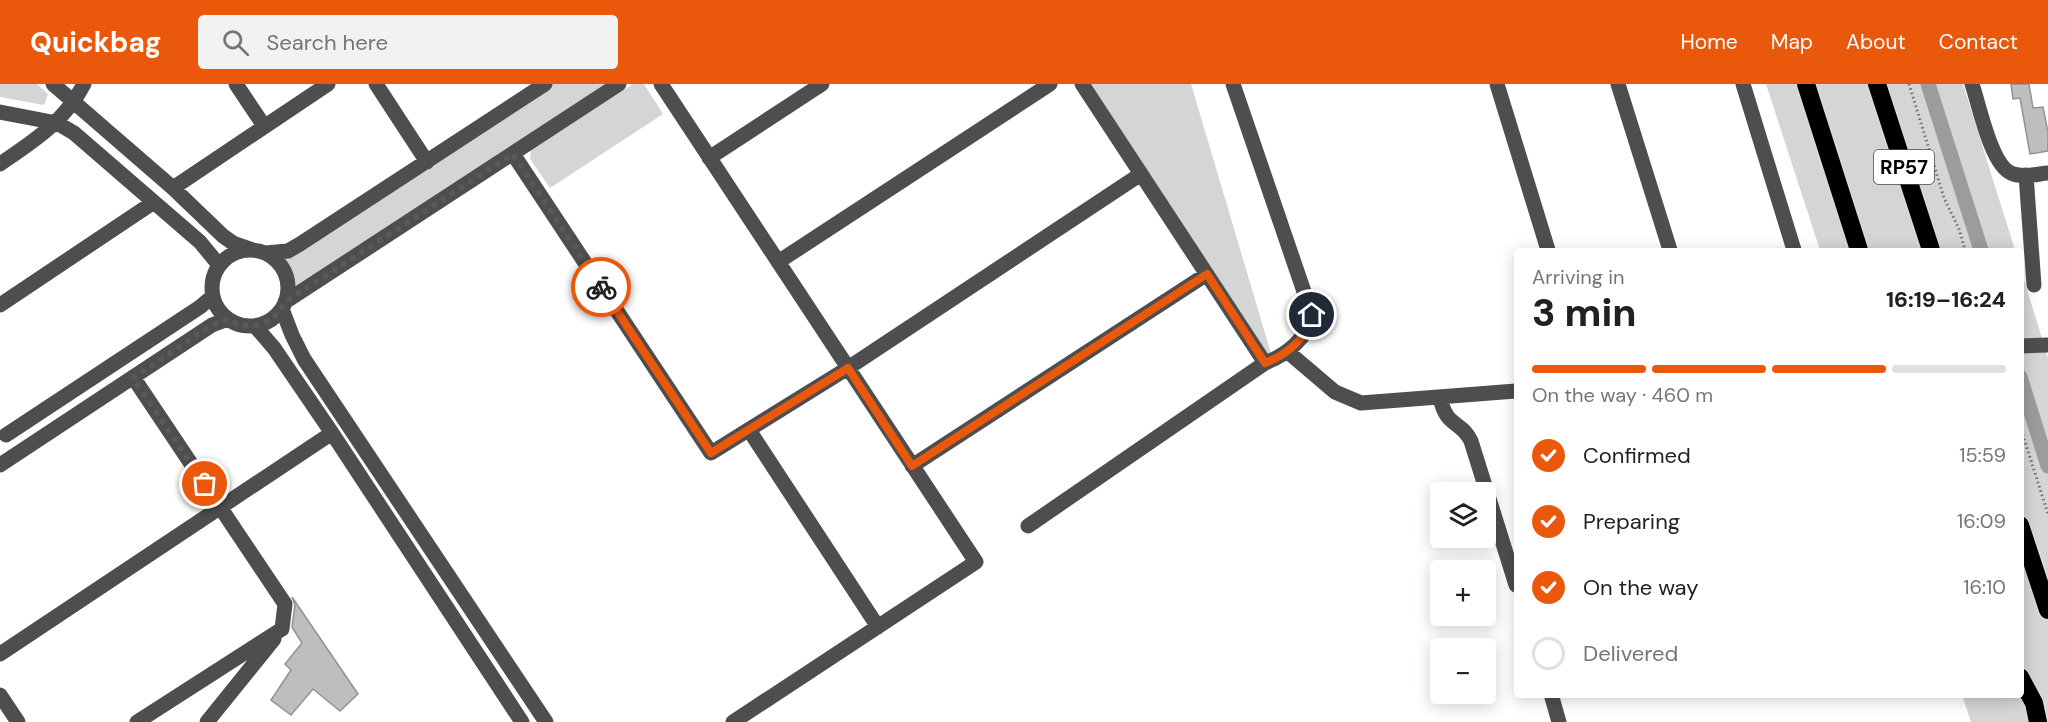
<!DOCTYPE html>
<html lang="en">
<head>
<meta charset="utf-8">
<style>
  body { margin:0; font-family:"DM Sans",sans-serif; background:#f2f2f2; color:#202124; height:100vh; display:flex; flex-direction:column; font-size:22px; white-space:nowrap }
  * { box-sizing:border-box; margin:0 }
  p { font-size:20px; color:#757577 }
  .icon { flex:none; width:33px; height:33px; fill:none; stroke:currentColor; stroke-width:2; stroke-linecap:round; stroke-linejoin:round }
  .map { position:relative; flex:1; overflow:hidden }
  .side { position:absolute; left:1514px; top:164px; width:510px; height:450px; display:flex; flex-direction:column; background:#fff; border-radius:6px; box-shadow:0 3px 15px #0003 }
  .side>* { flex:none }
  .controls { position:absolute; left:1430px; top:398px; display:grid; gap:12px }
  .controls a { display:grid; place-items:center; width:66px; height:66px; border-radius:6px; background:#fff; box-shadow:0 3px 15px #0003; font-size:30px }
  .pin { position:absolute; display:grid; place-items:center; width:51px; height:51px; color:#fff; margin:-26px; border:3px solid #fff; border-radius:50%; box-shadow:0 2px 6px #0007 }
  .courier { position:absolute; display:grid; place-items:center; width:60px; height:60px; margin:-30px; border:4px solid #ea580c; border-radius:50%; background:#fff; color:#222; box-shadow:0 2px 8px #0007 }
  .summary em { font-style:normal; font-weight:800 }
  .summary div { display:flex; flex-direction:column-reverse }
  .summary { display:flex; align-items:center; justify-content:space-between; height:102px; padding:0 18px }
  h1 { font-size:39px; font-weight:800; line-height:45px }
  .bar { display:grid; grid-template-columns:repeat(4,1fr); gap:9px 6px; align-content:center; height:72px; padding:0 18px }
  .bar i { height:8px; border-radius:4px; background:#e0e0e0 }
  .bar .active { background:#ea580c }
  .bar p { grid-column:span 4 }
  ol { padding:0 18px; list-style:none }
  li { display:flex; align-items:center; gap:18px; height:66px }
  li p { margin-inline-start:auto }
  li .icon { padding:6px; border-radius:50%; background:#ea580c; color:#fff; stroke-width:4 }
  li:last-child { color:#757577 }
  li i { width:33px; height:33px; border:3px solid #e0e0e0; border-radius:50% }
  header { display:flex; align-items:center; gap:36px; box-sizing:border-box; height:84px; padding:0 30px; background:#ea580c; color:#fff }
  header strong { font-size:28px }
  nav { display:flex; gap:33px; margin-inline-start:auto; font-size:21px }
  .search { width:420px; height:54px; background:#f2f2f2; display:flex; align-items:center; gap:15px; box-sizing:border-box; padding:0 21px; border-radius:6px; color:#757577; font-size:22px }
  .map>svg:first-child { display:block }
  .green { fill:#d5d5d5 }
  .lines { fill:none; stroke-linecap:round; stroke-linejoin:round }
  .canal { stroke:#9c9c9c; stroke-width:15 }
  .building { fill:#bebebe; stroke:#929292; stroke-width:1.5 }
  .highway-casing { stroke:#dbdbdb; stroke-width:21 }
  .path { stroke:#707070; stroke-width:3; stroke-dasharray:1.5 3; stroke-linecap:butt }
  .minor { stroke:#4e4e4e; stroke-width:15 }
  .highway { stroke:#000; stroke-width:18 }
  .done { stroke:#595959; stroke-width:6; stroke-dasharray:0 10.8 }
  .route { stroke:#ea580c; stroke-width:8 }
  .labels { text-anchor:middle; stroke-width:5; stroke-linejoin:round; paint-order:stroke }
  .shield { fill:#fff; stroke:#4c4c4c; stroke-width:1.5 }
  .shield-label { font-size:20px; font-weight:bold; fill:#000 }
</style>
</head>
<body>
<header>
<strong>Quickbag</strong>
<div class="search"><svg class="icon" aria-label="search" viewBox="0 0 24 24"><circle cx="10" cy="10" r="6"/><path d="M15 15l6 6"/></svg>Search here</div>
<nav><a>Home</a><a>Map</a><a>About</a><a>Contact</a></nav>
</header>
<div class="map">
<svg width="2048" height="638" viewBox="0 0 2048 638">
  <rect width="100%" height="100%" fill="#fff"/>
  <path class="green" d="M 0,0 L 37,0 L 48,10 L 44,21 L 0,13 Z
    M 544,0 L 619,0 L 285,218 L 287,196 L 271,169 L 288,167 Z
    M 633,0 L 644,0 L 663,30 L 550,104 L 530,75 L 531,66 Z
    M 1081,0 L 1191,0 L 1273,276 L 1265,279 Z
    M 1766,0 L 1963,0 L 2015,166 L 1820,166 Z
    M 2021,186 L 2048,274 L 2048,638 L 1971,638 L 1962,611 L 2020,610 Z"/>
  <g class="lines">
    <path class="canal" d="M 1928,0 L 1981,166
      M 2020,293 L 2048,382"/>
  </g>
  <path class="building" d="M 2011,0 L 2029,0 L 2033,24 L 2043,23 L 2048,48 L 2048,67 L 2030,70 L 2020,14 L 2013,15 Z
    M 292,513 L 358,610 L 340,627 L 313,605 L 291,631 L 271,616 L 291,586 L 285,580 L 302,559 L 292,543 L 295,521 Z"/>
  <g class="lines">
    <defs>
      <path id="highway" d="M 1806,0 L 1859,166
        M 1877,0 L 1931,166
        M 2020,441 L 2048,526
        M 2020,593 L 2034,619 L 2038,638"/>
    </defs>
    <use href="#highway" class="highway-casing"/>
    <path class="path" d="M 1909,0 L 1944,114 L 1959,145 L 1965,166
      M 2020,342 L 2048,430"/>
    <path class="minor" d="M 53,0 L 173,104 L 223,152 L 233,159 L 253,166
      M 236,0 L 264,42
      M 376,0 L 427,78
      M 661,0 L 976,478 L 733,638
      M 1082,0 L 1265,279 C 1286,271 1308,254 1312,231 L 1233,0
      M 1497,0 L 1548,166
      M 1618,0 L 1670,166
      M 1743,0 L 1794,166
      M 1972,0 C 1979,20 1991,81 2011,89 C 2021,94 2037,90 2048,89
      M 0,28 L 57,39 L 74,49 L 200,158 L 219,181
      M 513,70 L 711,369 L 848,284 L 1141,90
      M 709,74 L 822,0
      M 0,80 C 35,56 64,38 84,0
      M 2026,91 L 2034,201
      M 173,104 L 328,0
      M212 204a38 38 0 1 1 76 0a38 38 0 1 1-76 0Z
      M 265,169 L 288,167 L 300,160 L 545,0
      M 778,178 L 1050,0
      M 285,218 L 619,0
      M 0,221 L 154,118
      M 282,225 L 292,251 L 304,275 L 546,638
      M 255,242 L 274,264 L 332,349 L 522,638
      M 2020,262 L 2048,261
      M 1288,268 L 1335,308 L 1361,319 L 1516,307
      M 133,293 L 285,520 L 282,545
      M 1440,313 C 1446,344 1461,336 1471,357 L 1516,501
      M 749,346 L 878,543
      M 6,351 L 200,223 L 213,212
      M 0,381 L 212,241 L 228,235
      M 912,382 L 1207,190
      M 1028,442 L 1265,279
      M 0,570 L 332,349
      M 1551,610 L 1559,638
      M 0,611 L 18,638
      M 137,638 L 282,545
      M 207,638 L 274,555"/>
    <use href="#highway" class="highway"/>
  </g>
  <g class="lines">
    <path class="done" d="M 205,400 L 133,294 L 212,241 L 228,235 C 250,249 274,240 285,218 L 513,70 L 601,203"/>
    <path class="route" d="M 601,203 L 711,369 L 848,284 L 912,382 L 1207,190 L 1265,279 C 1286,271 1308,254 1312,231"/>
  </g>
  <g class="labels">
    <rect class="shield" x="1874" y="66" width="60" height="34" rx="4.5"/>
    <g class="shield-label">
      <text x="1904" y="90">RP57</text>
    </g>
  </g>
</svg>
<div class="controls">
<a><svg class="icon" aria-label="layers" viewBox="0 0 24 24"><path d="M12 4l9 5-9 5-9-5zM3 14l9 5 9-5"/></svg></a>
<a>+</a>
<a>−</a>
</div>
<div class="pin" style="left:205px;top:400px;background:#ea580c"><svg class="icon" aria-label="bag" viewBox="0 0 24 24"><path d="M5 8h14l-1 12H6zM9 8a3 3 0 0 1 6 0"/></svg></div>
<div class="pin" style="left:1312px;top:231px;background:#1f2937"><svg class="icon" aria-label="home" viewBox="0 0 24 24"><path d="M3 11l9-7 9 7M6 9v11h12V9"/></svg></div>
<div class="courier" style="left:601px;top:203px"><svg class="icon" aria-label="bike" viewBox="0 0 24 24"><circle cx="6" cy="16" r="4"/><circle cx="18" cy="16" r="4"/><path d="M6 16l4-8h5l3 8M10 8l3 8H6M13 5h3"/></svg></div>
<section class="side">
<div class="summary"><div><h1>3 min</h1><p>Arriving in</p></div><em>16:19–16:24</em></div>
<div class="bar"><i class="active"></i><i class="active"></i><i class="active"></i><i></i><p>On the way · 460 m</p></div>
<ol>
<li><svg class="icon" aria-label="check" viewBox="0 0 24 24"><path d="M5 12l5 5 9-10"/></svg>Confirmed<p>15:59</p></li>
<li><svg class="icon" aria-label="check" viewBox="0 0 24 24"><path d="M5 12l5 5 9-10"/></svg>Preparing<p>16:09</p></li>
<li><svg class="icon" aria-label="check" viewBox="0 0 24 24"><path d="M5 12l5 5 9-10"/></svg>On the way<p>16:10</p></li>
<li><i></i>Delivered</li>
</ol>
</section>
</div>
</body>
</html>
